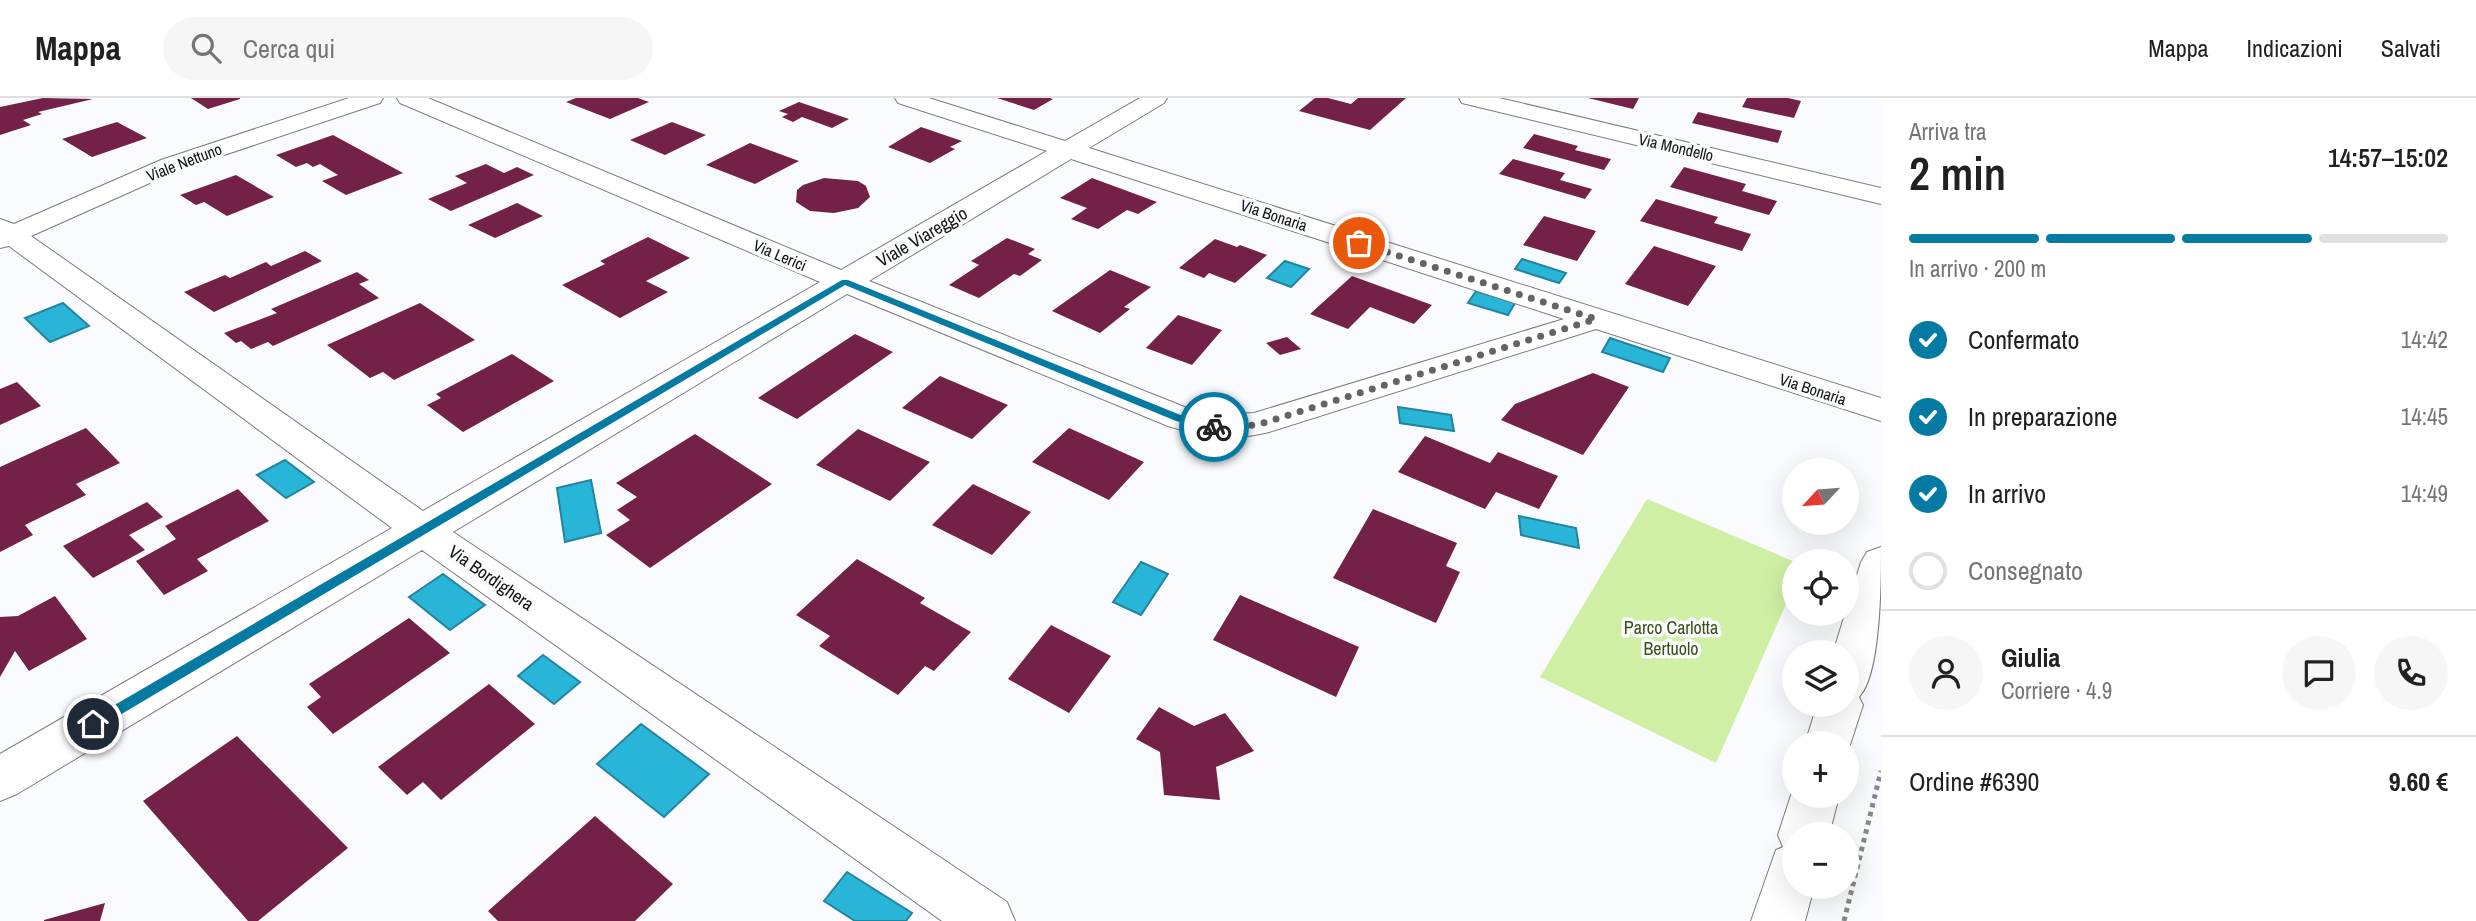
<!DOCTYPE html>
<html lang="it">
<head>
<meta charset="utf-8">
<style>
  body { margin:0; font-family:"Archivo Narrow",sans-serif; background:#f6f6f6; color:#202124; height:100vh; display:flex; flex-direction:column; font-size:26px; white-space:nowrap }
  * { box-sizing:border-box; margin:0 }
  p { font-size:23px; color:#757577 }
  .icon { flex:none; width:38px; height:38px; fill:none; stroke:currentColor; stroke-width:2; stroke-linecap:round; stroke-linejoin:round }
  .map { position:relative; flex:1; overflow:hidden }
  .details { display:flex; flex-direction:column; background:#fff; width:595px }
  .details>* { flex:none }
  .needle { width:46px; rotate:244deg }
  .tools { position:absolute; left:1782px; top:360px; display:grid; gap:14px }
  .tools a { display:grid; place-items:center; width:77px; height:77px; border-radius:50%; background:#fff; box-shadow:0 7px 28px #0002; font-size:35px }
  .pin { position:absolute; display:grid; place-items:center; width:60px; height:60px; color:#fff; margin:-30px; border:4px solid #fff; border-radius:50%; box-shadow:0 2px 7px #0007 }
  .courier { position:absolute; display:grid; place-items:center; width:70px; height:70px; margin:-35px; border:5px solid #057aa3; border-radius:50%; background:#fff; color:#222; box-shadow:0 2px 9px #0007 }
  .summary em { font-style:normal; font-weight:600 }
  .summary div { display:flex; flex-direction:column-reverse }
  .summary { display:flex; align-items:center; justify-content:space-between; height:119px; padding:0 28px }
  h1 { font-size:46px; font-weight:600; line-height:52px }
  .bar { display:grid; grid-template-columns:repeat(4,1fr); gap:10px 7px; align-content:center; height:84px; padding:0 28px }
  .bar i { height:9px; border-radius:5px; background:#e0e0e0 }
  .bar .on { background:#057aa3 }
  .bar p { grid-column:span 4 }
  .line { display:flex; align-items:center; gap:18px; padding:0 28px; border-top:2px solid #e0e0e0 }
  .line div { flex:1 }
  .round { display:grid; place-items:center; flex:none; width:74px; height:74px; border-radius:37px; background:#f6f6f6 }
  ol { padding:0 28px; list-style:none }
  li { display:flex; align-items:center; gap:21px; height:77px }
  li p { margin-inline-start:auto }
  li .icon { padding:7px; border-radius:50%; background:#057aa3; color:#fff; stroke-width:4 }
  li:last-child { color:#757577 }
  li i { width:38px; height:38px; border:4px solid #e0e0e0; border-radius:50% }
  header { display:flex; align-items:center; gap:42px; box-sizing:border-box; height:98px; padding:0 35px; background:#fff; border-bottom:2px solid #e0e0e0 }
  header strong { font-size:33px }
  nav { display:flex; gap:38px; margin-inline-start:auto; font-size:24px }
  .search { width:490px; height:63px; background:#f6f6f6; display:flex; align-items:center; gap:18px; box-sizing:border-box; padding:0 24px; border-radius:38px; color:#757577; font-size:26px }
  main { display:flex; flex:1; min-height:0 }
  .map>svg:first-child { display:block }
  .green { fill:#cff0a4 }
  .water { fill:#29b5d8; stroke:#22849e; stroke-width:2 }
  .building { fill:#742147 }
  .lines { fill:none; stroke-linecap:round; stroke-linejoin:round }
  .minor-casing { stroke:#7b7b81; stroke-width:2 }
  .path { stroke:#87888a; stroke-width:5; stroke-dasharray:4.5 4.5; stroke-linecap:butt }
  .minor { fill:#fff; fill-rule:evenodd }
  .route { fill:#057aa3 }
  .done { stroke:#646467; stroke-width:7; stroke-dasharray:0 12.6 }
  .labels { text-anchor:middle; stroke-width:7; stroke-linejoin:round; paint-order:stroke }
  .far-street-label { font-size:16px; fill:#131315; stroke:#fafbfe }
  .street-label { font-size:18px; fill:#131315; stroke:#fafbfe }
  .park-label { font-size:18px; fill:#3b5113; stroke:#fafbfe }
</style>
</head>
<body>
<header>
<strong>Mappa</strong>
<div class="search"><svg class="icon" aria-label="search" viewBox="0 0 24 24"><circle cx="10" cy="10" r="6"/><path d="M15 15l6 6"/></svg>Cerca qui</div>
<nav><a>Mappa</a><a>Indicazioni</a><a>Salvati</a></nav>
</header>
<main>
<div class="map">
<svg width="1881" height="823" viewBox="0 0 1881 823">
  <rect width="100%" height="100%" fill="#fafbfe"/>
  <path class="green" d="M 1647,401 L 1795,464 L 1794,488 L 1716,665 L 1540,579 Z"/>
  <path class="water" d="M 1522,161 L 1566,175 L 1559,185 L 1515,171 Z
    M 1285,163 L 1309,171 L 1291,189 L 1267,180 Z
    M 1476,193 L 1515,205 L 1508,217 L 1468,205 Z
    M 63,205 L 89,228 L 50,244 L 25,220 Z
    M 1610,240 L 1670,260 L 1663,274 L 1602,254 Z
    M 1398,309 L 1451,317 L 1454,333 L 1400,325 Z
    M 285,362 L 314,384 L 286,400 L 257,377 Z
    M 591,382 L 601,435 L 565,444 L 557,390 Z
    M 1519,418 L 1576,430 L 1579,450 L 1521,437 Z
    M 1141,464 L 1168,476 L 1141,517 L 1113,504 Z
    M 443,476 L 485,507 L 450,532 L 409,499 Z
    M 543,557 L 580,584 L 554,606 L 518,578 Z
    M 641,626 L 709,676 L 664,719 L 597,666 Z
    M 847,774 L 912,815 L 906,823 L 855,823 L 824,803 Z"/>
  <path class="building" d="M 43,0 L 93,1 L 38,14 L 42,16 L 23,22 L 31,27 L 0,37 L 0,9 Z
    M 191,0 L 240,0 L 240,1 L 208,11 Z
    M 576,0 L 638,0 L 649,4 L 610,21 L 566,4 Z
    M 997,0 L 1050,0 L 1053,1 L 1034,12 Z
    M 1315,0 L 1328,0 L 1351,6 L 1358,0 L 1406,0 L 1370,32 L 1299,13 Z
    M 1588,0 L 1639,0 L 1633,11 Z
    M 1747,0 L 1788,0 L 1801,3 L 1794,20 L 1742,9 Z
    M 799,4 L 849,21 L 832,30 L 802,19 L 793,24 L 782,19 L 788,16 L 779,13 Z
    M 1698,14 L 1782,33 L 1778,45 L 1692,25 Z
    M 117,24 L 147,40 L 92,59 L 62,41 Z
    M 672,24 L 706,37 L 665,57 L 630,42 Z
    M 921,29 L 962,43 L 950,49 L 955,51 L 930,65 L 888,49 Z
    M 1534,36 L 1578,48 L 1575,52 L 1611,61 L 1604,72 L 1523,50 Z
    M 333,37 L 403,75 L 346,97 L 322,83 L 338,77 L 320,66 L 313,69 L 307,65 L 296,69 L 276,57 Z
    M 750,45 L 799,63 L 755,86 L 706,67 Z
    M 1513,61 L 1565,75 L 1560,82 L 1592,91 L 1585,101 L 1499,76 Z
    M 486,66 L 504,75 L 517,69 L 534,77 L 451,113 L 428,101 L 467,85 L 455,78 Z
    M 1684,69 L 1746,86 L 1742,93 L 1777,103 L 1769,117 L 1670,89 Z
    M 236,77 L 274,99 L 227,118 L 204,104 L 196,107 L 180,97 Z
    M 824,80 L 858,83 L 866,88 L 870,99 L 858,110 L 834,115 L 810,113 L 796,104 L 797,92 L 803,87 Z
    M 1092,80 L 1157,104 L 1138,116 L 1127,112 L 1098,131 L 1071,121 L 1087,110 L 1060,100 Z
    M 1656,101 L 1718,119 L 1714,125 L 1751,136 L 1742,153 L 1640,123 Z
    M 517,105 L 543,118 L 495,140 L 468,127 Z
    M 1544,118 L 1596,133 L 1577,163 L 1523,147 Z
    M 648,139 L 690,160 L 646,183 L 668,194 L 620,220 L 562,187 L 605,166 L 600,163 Z
    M 1007,140 L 1035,151 L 1028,156 L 1042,162 L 1020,178 L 1014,176 L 979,200 L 949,187 L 979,167 L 971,163 Z
    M 1215,141 L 1237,149 L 1240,147 L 1267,157 L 1235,185 L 1209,175 L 1204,180 L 1179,170 Z
    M 1654,148 L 1716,168 L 1688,208 L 1625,186 Z
    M 305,153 L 322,163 L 214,214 L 184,194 L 225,177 L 230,180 L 266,164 L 271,168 Z
    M 1110,172 L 1151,189 L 1124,209 L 1130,211 L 1100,235 L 1052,213 Z
    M 357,174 L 369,182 L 359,186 L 379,200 L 273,248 L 268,244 L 251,251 L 241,243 L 236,245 L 224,235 L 277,215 L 271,211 Z
    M 1352,178 L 1432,207 L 1414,226 L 1370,209 L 1348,231 L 1310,216 Z
    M 420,205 L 475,242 L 394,282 L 383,274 L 370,280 L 327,247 Z
    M 1178,217 L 1222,232 L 1192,267 L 1146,250 Z
    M 855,236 L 893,254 L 797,321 L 758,300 Z
    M 1287,239 L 1301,251 L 1280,257 L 1266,245 Z
    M 512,256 L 554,283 L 463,334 L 427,307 L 441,300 L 436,296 Z
    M 1593,275 L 1629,289 L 1583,357 L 1501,322 L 1515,306 Z
    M 940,278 L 1008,307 L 972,341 L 902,310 Z
    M 17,284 L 41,308 L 0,327 L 0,291 Z
    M 86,330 L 120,365 L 76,386 L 86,397 L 25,427 L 33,437 L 0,454 L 0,369 Z
    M 1069,330 L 1144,364 L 1109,402 L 1032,364 Z
    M 858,331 L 930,364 L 890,403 L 816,367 Z
    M 695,336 L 772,386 L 650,470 L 606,437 L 630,422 L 617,412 L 637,399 L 616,385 Z
    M 1425,338 L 1490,365 L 1498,354 L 1558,378 L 1539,411 L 1496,394 L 1485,411 L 1398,374 Z
    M 973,386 L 1031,414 L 992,457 L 932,427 Z
    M 238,391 L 269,423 L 197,461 L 208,473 L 164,497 L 136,463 L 176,441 L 165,428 Z
    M 147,404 L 163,419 L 129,437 L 145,452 L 93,480 L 63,448 Z
    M 1373,411 L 1457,445 L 1446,468 L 1460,474 L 1436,525 L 1333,480 Z
    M 857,461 L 925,500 L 920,505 L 971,534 L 934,573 L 925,568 L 898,597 L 819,548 L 830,538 L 796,517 Z
    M 1240,497 L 1359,549 L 1336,599 L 1213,542 Z
    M 55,498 L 87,541 L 29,573 L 15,553 L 0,579 L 0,519 L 18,518 Z
    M 409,520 L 450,555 L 333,636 L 307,609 L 321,599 L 309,586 Z
    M 1051,527 L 1111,558 L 1069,615 L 1008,581 Z
    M 489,586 L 535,626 L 441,702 L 423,684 L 407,697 L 378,669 Z
    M 1159,609 L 1194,628 L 1225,615 L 1254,653 L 1216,669 L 1220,702 L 1164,697 L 1160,654 L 1136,641 Z
    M 237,638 L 348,750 L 258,823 L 248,823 L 143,703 Z
    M 595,718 L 673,786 L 635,823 L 498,823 L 488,813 Z
    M 105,805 L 100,823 L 44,823 L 44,822 Z"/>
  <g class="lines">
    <defs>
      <path id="minor" d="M 349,0 L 383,0 L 380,5 L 179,72 L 31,138 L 423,413 L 820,184 L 400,5 L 397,0 L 428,0 L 841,172 L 1047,53 L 898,5 L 895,0 L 929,0 L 1065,43 L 1140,0 L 1167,0 L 1164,5 L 1089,50 L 1881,300 L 1881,323 L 1596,231 L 1269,334 C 1234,343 1202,339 1168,328 L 847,196 L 453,434 L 1007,804 L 1015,823 L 942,823 L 422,452 L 17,696 L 0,703 L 0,656 L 392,430 L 9,148 L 0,150 L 0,121 L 14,126 L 161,62 ZM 1071,61 L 1564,221 L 1254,315 L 1218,317 L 1192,312 L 869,183 Z
        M 1459,0 L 1499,0 L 1881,90 L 1881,106 L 1462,5 Z
        M 1881,449 C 1881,483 1881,577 1859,599 L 1863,607 L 1846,659 L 1846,646 L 1805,646 L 1817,607 L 1846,607 L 1846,555 L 1833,555 L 1861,464 L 1867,454 Z
        M 1794,688 L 1794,698 L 1839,698 L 1829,737 L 1794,737 L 1794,789 L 1814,789 L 1805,823 L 1751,823 L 1776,752 L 1783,749 L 1778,737 Z"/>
    </defs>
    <use href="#minor" class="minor-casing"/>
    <path class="path" d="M 1844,823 L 1881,673"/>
    <use href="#minor" class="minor"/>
  </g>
  <path class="route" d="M 842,182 L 848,182 L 1183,318 L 1219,329 L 1214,332 L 1176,323 L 845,187 L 98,630 L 89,630 L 89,622 Z"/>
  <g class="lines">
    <path class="done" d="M 1214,329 L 1257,327 L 1596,221 L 1359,145"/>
  </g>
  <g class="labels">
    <g class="far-street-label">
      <text transform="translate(1676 49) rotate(13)" y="6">Via Mondello</text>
      <text transform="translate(184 64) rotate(-21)" y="6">Viale Nettuno</text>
      <text transform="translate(1274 117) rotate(18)" y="6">Via Bonaria</text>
      <text transform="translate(780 157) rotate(23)" y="6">Via Lerici</text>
      <text transform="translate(1813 291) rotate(18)" y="6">Via Bonaria</text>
    </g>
    <g class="street-label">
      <text transform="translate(922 139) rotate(-30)" y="6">Viale Viareggio</text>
      <text transform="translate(491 480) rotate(35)" y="6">Via Bordighera</text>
    </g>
    <g class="park-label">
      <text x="1671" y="536">Parco Carlotta<tspan x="1671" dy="21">Bertuolo</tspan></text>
    </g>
  </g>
</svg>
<div class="tools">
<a><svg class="needle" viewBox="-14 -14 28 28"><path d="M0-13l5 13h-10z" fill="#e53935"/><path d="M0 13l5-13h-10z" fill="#757577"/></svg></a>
<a><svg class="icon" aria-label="locate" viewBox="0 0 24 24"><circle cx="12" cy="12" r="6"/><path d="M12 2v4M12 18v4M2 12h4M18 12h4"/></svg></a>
<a><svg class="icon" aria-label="layers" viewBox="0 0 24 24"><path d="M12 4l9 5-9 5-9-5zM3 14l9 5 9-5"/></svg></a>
<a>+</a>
<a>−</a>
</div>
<div class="pin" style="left:1359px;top:145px;background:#ea580c"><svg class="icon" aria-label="bag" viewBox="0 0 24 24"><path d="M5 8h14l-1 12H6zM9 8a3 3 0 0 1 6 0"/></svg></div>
<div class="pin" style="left:93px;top:626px;background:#1f2937"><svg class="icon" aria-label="home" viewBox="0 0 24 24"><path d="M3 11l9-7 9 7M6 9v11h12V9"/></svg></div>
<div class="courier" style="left:1214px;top:329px"><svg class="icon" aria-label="bike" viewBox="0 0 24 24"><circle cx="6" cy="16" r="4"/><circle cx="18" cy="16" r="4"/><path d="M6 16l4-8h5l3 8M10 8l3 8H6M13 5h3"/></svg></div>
</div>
<section class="details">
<div class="summary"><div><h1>2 min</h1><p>Arriva tra</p></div><em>14:57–15:02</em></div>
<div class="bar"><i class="on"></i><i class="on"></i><i class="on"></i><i></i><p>In arrivo · 200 m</p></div>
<ol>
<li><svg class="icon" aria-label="check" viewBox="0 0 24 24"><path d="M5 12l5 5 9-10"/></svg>Confermato<p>14:42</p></li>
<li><svg class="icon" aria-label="check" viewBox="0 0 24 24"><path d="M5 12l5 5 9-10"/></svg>In preparazione<p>14:45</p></li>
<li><svg class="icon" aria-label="check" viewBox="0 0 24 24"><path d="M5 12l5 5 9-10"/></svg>In arrivo<p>14:49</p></li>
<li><i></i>Consegnato</li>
</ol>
<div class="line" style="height:126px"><a class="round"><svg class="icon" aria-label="person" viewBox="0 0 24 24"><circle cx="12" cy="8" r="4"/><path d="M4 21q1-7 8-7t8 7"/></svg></a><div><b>Giulia</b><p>Corriere · 4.9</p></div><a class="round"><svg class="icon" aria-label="chat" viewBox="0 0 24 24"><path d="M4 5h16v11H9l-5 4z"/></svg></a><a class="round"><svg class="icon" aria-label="phone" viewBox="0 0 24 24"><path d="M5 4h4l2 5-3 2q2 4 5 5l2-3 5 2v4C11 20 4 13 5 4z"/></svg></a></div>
<div class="line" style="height:91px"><div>Ordine #6390</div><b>9.60 €</b></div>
</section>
</main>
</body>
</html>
